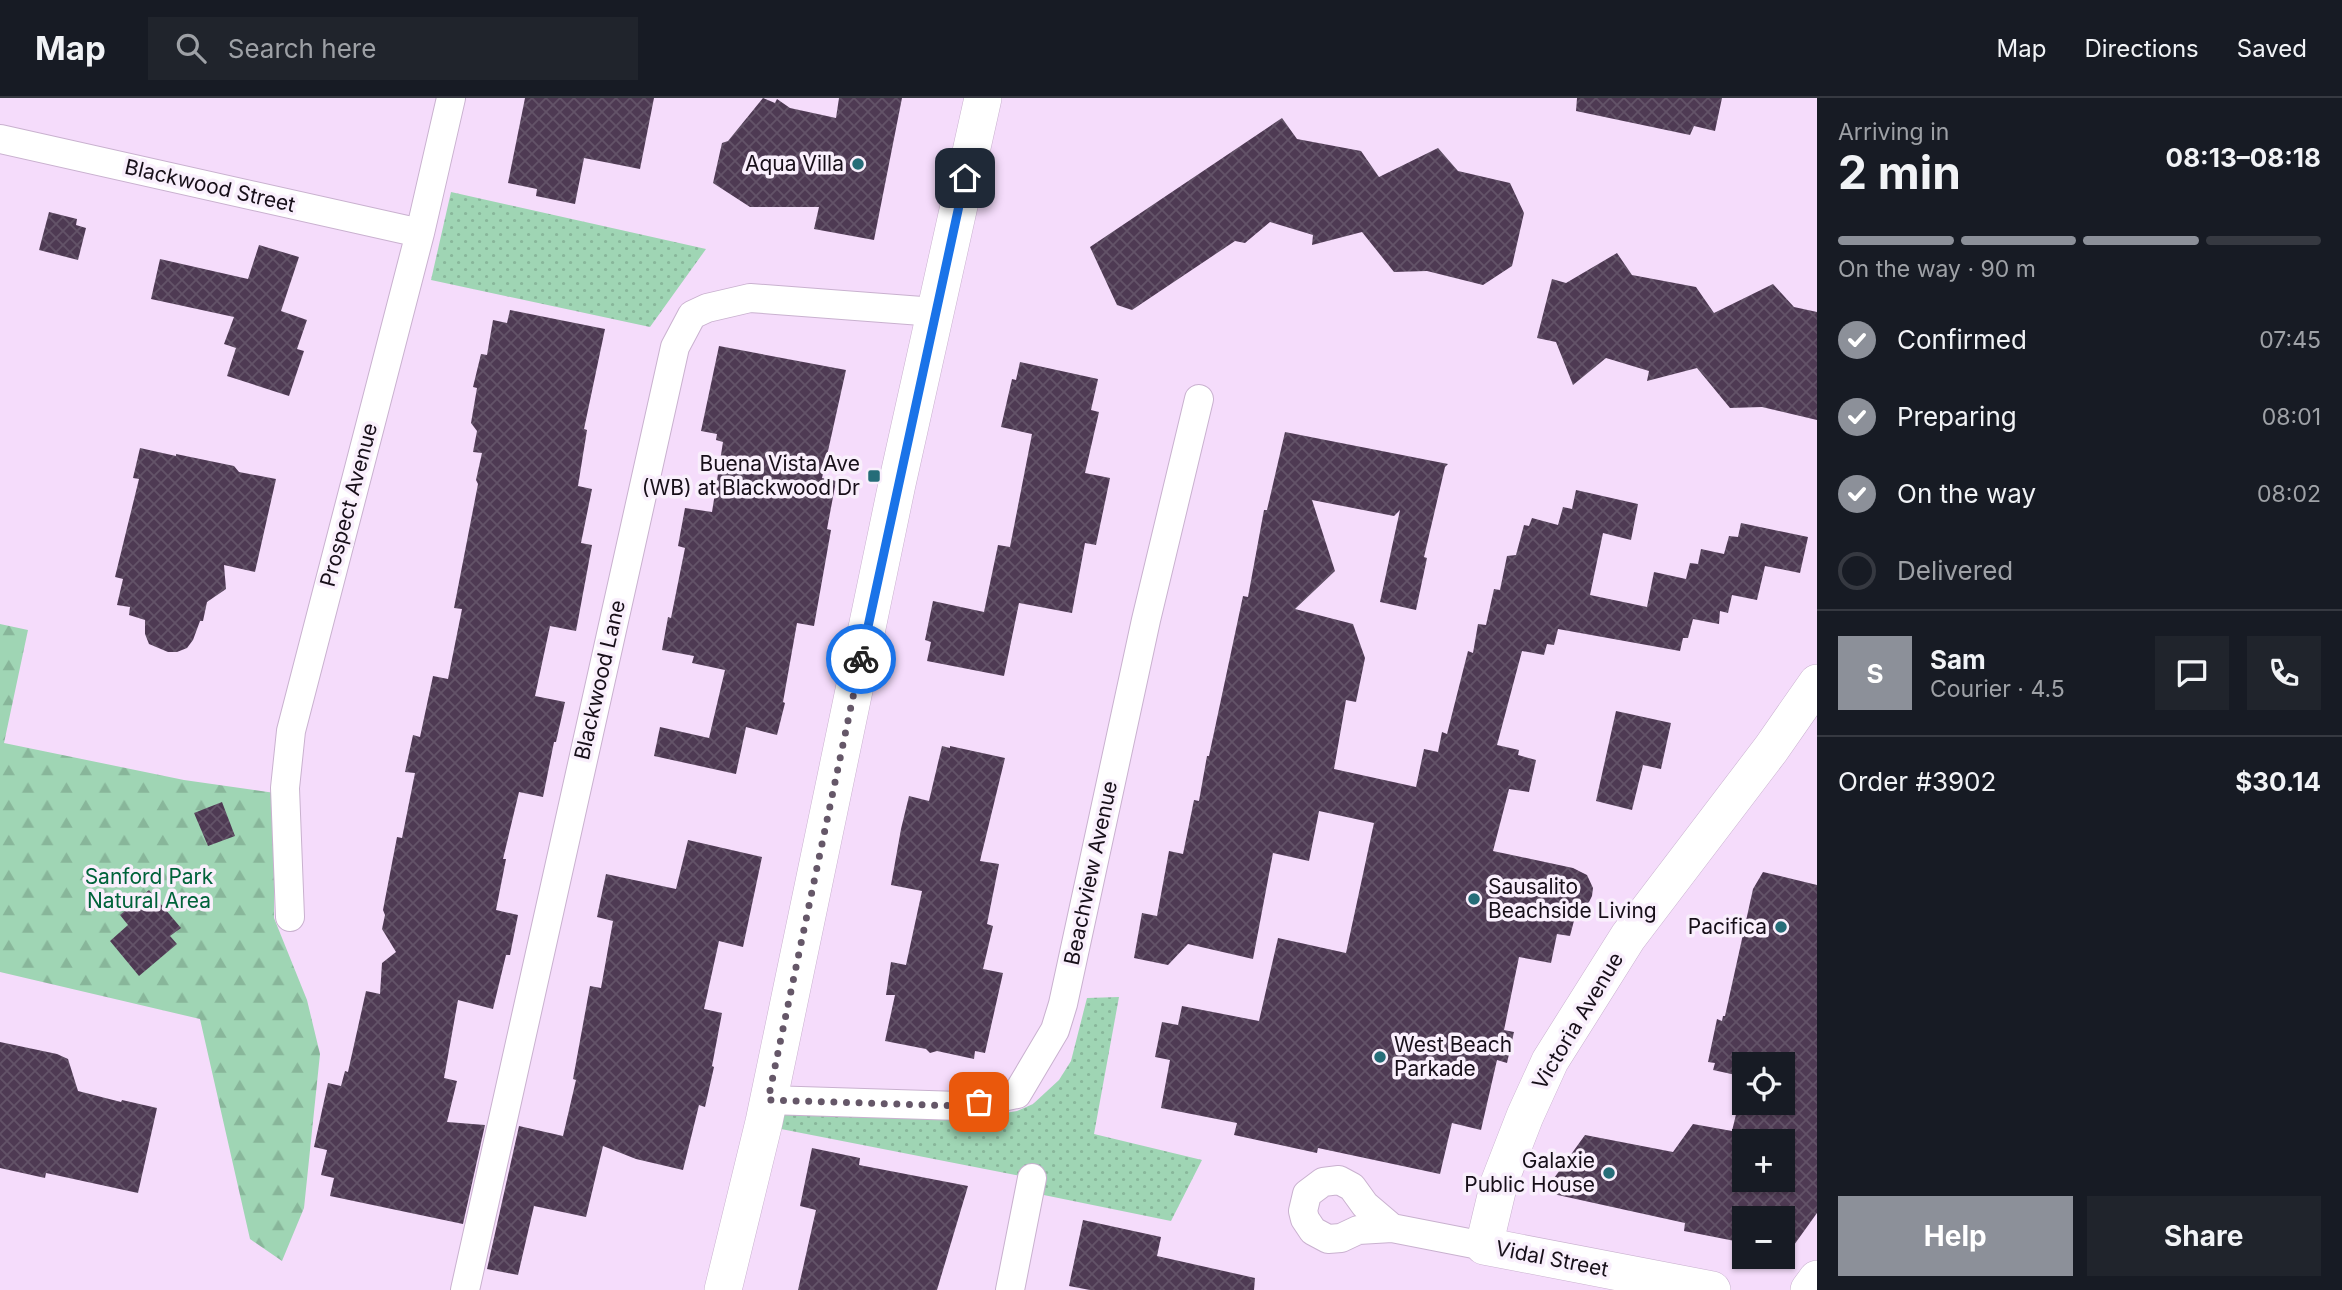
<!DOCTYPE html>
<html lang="en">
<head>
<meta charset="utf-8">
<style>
  body { margin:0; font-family:Inter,sans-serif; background:#20242c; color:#f1f3f6; height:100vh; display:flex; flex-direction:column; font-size:26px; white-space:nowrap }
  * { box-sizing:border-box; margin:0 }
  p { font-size:23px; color:#9ea1a6 }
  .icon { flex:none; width:38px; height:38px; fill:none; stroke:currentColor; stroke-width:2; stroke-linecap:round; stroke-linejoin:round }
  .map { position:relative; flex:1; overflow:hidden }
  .details { display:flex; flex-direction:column; background:#171b24; width:525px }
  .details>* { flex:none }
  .fabs { position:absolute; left:1732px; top:954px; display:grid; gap:14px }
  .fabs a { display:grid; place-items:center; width:63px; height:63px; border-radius:0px; background:#171b24; box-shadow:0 2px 5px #0004; font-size:35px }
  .pin { position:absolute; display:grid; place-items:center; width:60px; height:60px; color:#fff; margin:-30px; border-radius:14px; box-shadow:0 4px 10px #0006 }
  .courier { position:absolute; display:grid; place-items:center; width:70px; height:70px; margin:-35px; border:5px solid #1a73e8; border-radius:50%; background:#fff; color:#222; box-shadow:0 2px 9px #0007 }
  .overview em { font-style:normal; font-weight:700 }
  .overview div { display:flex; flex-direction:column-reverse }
  .overview { display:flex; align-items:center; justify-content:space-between; height:119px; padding:0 21px }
  h1 { font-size:46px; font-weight:700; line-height:52px }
  .bar { display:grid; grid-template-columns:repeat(4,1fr); gap:10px 7px; align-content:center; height:84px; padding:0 21px }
  .bar i { height:9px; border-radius:5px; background:#363941 }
  .bar .on { background:#8c9099 }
  .bar p { grid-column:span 4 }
  .line { display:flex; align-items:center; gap:18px; padding:0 21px; border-top:2px solid #363941 }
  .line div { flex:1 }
  .round { display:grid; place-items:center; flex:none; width:74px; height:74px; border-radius:0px; background:#20242c }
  ol { padding:0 21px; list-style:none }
  li { display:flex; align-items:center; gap:21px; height:77px }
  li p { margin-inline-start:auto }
  li .icon { padding:7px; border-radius:50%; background:#8c9099; color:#fff; stroke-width:4 }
  li:last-child { color:#9ea1a6 }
  li i { width:38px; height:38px; border:4px solid #363941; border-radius:50% }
  .button { display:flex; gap:14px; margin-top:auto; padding:14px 21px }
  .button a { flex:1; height:80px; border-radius:0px; background:#8c9099; color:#fff; font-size:28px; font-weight:700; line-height:80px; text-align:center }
  .button a+a { background:#20242c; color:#f1f3f6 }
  header { display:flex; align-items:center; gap:42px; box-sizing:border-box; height:98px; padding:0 35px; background:#171b24; border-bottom:2px solid #363941 }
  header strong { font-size:33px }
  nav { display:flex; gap:38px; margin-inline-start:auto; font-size:24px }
  .search { width:490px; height:63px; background:#20242c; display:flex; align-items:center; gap:18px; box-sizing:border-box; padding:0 24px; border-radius:0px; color:#9ea1a6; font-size:26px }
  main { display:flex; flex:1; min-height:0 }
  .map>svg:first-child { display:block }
  .forest { fill:url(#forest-firs) }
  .park { fill:url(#park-dots) }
  .building { fill:url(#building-cross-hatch); fill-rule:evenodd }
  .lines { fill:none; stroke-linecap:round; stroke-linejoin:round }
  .minor-casing { stroke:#c9b1cf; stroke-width:30 }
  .tertiary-casing { stroke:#c9b1cf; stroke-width:38 }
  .minor { stroke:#fff; stroke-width:28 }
  .tertiary { stroke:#fff; stroke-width:37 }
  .done { stroke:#655768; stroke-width:7; stroke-dasharray:0 12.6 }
  .route { stroke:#1a73e8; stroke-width:9 }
  .poi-dot { fill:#256d78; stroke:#f9effc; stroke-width:2.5 }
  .labels { text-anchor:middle; stroke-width:7; stroke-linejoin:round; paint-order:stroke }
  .poi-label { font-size:21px; fill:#170f19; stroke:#f9effc; text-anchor:end }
  .street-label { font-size:21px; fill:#170f19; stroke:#f9effc }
  .park-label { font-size:21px; fill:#00633a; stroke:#f9effc }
</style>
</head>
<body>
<header>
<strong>Map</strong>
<div class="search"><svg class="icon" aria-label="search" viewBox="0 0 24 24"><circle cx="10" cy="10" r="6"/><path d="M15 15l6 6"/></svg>Search here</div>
<nav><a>Map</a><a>Directions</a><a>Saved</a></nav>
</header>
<main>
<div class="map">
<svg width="1817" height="1192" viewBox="0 0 1817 1192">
  <defs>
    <pattern id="forest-firs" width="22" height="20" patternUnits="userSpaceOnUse" patternTransform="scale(1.75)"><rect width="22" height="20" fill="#9fd5b4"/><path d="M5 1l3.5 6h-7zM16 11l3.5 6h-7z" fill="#88b69a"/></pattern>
    <pattern id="park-dots" width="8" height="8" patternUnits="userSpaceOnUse" patternTransform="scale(1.75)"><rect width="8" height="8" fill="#9fd5b4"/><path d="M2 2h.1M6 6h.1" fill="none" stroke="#88b69a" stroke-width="1.8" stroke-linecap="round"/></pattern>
    <pattern id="building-cross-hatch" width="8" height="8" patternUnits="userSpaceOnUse" patternTransform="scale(1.75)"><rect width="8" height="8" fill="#4e3a53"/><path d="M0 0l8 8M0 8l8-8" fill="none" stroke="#635368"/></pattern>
  </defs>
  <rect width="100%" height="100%" fill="#f5dcfb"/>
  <path class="forest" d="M 0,526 L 28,532 L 4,645 L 184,682 L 275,695 L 274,820 L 307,902 L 320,956 L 304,1110 L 282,1163 L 250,1141 L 200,921 L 0,874 Z"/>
  <path class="park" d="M 451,94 L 706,151 L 650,229 L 431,182 Z
    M 1119,899 L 1094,1036 L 1202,1062 L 1171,1123 L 1029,1094 L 1031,1080 L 781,1031 L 785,1013 L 847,1018 L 999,1016 L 1017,1013 L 1033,1006 L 1059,982 L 1071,963 L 1087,900 Z"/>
  <path class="building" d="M 525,0 L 654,0 L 640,71 L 584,60 L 575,106 L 536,98 L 537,91 L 508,85 Z
    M 763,0 L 775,5 L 777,1 L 790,10 L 836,20 L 839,0 L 902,0 L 874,142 L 814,131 L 819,109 L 750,109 L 713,85 L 722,45 L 728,43 Z
    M 1577,0 L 1722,0 L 1715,33 L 1694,28 L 1690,37 L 1576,13 Z
    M 1282,20 L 1297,41 L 1361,53 L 1379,79 L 1438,50 L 1458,73 L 1510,85 L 1524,115 L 1512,168 L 1483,187 L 1427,173 L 1394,174 L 1362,134 L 1312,147 L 1313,137 L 1270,124 L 1245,145 L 1235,143 L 1132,212 L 1117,207 L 1090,149 Z
    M 49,114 L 77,121 L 76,127 L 86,130 L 78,162 L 39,152 Z
    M 259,147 L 299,159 L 281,213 L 307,222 L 297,251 L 304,253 L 289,298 L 227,278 L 236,250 L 224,246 L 234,219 L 151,201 L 160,161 L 248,181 Z
    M 1617,155 L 1632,177 L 1696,189 L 1714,215 L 1773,186 L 1794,209 L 1817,214 L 1817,322 L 1762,309 L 1730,310 L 1697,270 L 1647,283 L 1649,273 L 1606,260 L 1573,287 L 1556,244 L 1537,240 L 1552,181 L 1566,185 Z
    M 510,212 L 605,231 L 584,331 L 587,332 L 578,388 L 592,391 L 581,445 L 592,447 L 576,533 L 550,528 L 535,598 L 565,604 L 556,644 L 554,644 L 543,699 L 519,694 L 503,761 L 506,761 L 496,812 L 518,817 L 510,857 L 506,857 L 493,911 L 458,902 L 444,980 L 457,983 L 447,1024 L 485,1027 L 463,1126 L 330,1098 L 334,1080 L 321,1077 L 327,1052 L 314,1049 L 328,985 L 341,988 L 345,973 L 348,974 L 366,893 L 380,896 L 382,865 L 396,854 L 382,831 L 385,817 L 383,812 L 397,739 L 402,740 L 415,675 L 405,674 L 413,637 L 420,639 L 433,578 L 448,581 L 462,511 L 454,510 L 478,386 L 476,382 L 482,355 L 473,354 L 477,333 L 471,325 L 477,290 L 473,289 L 481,256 L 487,257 L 493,222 L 507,225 Z
    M 719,248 L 846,272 L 822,380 L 836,383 L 827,431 L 831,432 L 814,528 L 797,525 L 783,604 L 785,605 L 777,637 L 746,629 L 736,676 L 654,658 L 660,629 L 709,640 L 725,572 L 692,565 L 694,558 L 662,552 L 668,519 L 671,520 L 685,450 L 678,448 L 685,410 L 712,414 L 723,344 L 716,342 L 717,336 L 701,333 Z
    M 1020,264 L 1098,281 L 1091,312 L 1099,314 L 1085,375 L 1110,380 L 1096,447 L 1085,445 L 1072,515 L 1019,505 L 1004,578 L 927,563 L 931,544 L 925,542 L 933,503 L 984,514 L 998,447 L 1010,449 L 1032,336 L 1001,329 L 1012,281 L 1016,282 Z
    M 1285,334 L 1448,366 L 1445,369 L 1424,459 L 1427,460 L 1416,512 L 1380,504 L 1400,412 L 1394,418 L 1312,402 L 1335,473 L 1295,511 L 1353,526 L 1365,560 L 1356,604 L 1346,602 L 1334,671 L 1416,689 L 1424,651 L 1438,654 L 1442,634 L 1447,636 L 1468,553 L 1473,555 L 1478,526 L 1486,527 L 1494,491 L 1500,492 L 1507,458 L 1516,457 L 1524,427 L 1529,428 L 1532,420 L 1558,427 L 1563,409 L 1572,411 L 1576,392 L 1638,406 L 1631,442 L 1603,435 L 1590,497 L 1647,509 L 1654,474 L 1686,481 L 1690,465 L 1698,466 L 1701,451 L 1724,456 L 1729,438 L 1738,439 L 1741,425 L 1808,439 L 1800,475 L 1765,468 L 1757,502 L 1732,497 L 1728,515 L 1720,513 L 1719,526 L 1693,521 L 1688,540 L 1683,540 L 1680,553 L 1558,531 L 1554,547 L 1547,546 L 1544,557 L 1522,553 L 1497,647 L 1519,652 L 1518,657 L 1536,662 L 1529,694 L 1509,691 L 1493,753 L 1573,770 L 1587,777 L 1593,790 L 1592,798 L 1589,804 L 1576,815 L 1570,838 L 1557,836 L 1551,865 L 1519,859 L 1504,932 L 1514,934 L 1507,965 L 1497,962 L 1481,1032 L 1452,1025 L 1440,1076 L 1318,1050 L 1317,1055 L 1234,1037 L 1237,1025 L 1161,1010 L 1170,962 L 1155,959 L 1162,924 L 1178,927 L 1182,908 L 1259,923 L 1278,840 L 1346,855 L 1374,725 L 1319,713 L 1309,763 L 1273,755 L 1253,861 L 1188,846 L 1168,867 L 1134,860 L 1142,815 L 1157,818 L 1169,753 L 1183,756 L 1194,702 L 1199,703 L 1207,658 L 1209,658 L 1243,498 L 1248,499 L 1264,412 L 1267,412 Z
    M 140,350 L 176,358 L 176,356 L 234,368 L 239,374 L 276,381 L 255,474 L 224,467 L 226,491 L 207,504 L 203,523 L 200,523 L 193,542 L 187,550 L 177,554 L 168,554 L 149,546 L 145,536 L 145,522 L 129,517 L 130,509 L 117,507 L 123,481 L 115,479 L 139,381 L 133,380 Z
    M 1616,613 L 1671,625 L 1661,671 L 1643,667 L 1632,712 L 1596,703 Z
    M 942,648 L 950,650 L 950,648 L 1005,660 L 980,763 L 999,766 L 987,826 L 993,828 L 983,871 L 1003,875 L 985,955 L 975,953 L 974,961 L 937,953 L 930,955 L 926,951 L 885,943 L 895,897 L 886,897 L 891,864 L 906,867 L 922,793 L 891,787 L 901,731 L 909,698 L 929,703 Z
    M 222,704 L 235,738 L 208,748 L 194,715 Z
    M 688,742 L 762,759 L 743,849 L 719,843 L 704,911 L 722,915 L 712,968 L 714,969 L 705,1009 L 699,1007 L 683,1072 L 636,1061 L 603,1048 L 586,1119 L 534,1108 L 518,1177 L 487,1171 L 519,1028 L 563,1038 L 576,982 L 573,981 L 590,888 L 601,890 L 613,823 L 597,819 L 606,776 L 676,791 Z
    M 1763,774 L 1817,787 L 1817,1115 L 1789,1154 L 1783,1152 L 1783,1120 L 1745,1120 L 1745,1145 L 1684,1133 L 1685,1125 L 1544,1094 L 1585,1037 L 1673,1054 L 1693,1026 L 1732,1033 L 1745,979 L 1713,972 L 1715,965 L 1708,964 L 1717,921 L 1722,923 L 1723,918 L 1725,918 L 1753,791 ZM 1745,966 L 1783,966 L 1783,1004 L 1745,1004 ZM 1745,1043 L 1783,1043 L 1783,1082 L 1745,1082 Z
    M 149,792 L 181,830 L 170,838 L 177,846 L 139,878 L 110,843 L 128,827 L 120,817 Z
    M 0,944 L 57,956 L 68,961 L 78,993 L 121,1004 L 122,1002 L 157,1010 L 138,1095 L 46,1075 L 45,1080 L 0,1070 Z
    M 812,1050 L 860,1060 L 859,1067 L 968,1088 L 937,1192 L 798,1192 L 816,1112 L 800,1108 Z
    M 1083,1122 L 1161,1139 L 1157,1158 L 1255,1180 L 1254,1192 L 1090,1192 L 1069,1188 Z"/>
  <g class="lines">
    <defs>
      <path id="minor" d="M 0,41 L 420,135
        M 290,819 L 285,690 L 291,633 L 420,135 L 451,0
        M 768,1002 L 960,1008 L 1017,996 L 1055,932 L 1063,906 L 1146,522 L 1199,301
        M 1392,1130 L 1365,1107 L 1352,1089 L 1339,1082 L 1323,1084 L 1307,1096 L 1303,1113 L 1305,1121 L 1313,1133 L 1328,1141 L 1341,1140 L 1358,1132 L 1392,1130 L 1484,1148
        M 465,1192 L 675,249 L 692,217 L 707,210 L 750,200 L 935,214
        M 1010,1192 L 1032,1080"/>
      <path id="tertiary" d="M 723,1192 L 764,1024 L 897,386 L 983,0
        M 1712,1192 L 1484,1148 L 1499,1085 L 1525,1018 L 1550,963 L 1628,839 L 1771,651 L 1817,585
        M 1809,1192 L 1817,1181"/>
    </defs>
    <use href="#minor" class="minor-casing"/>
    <use href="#tertiary" class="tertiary-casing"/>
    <use href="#minor" class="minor"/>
    <use href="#tertiary" class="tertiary"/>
  </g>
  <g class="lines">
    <path class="done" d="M 861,561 L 768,1002 L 960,1008 L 979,1004"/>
    <path class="route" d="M 861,561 L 965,80"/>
  </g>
  <g class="poi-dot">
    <circle cx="858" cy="66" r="7"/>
    <rect x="867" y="371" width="14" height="14" rx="3.5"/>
    <circle cx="1474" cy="801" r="7"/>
    <circle cx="1781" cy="829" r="7"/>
    <circle cx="1380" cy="959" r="7"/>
    <circle cx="1609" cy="1075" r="7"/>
  </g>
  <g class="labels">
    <g class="poi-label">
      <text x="844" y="73">Aqua Villa</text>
      <text x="860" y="373">Buena Vista Ave<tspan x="860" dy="24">(WB) at Blackwood Dr</tspan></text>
      <text x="1488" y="796" text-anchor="start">Sausalito<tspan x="1488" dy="24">Beachside Living</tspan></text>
      <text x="1767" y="836">Pacifica</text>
      <text x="1394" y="954" text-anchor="start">West Beach<tspan x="1394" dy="24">Parkade</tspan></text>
      <text x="1595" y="1070">Galaxie<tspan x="1595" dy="24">Public House</tspan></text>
    </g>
    <g class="street-label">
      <text transform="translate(210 88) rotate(13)" y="7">Blackwood Street</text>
      <text transform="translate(349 407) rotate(-75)" y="7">Prospect Avenue</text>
      <text transform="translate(600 582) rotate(-77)" y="7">Blackwood Lane</text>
      <text transform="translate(1091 775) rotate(-78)" y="7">Beachview Avenue</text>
      <text transform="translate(1578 923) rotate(-59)" y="7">Victoria Avenue</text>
      <text transform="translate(1552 1161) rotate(11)" y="7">Vidal Street</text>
    </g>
    <g class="park-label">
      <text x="149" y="786">Sanford Park<tspan x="149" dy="24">Natural Area</tspan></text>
    </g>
  </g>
</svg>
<div class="fabs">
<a><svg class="icon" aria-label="locate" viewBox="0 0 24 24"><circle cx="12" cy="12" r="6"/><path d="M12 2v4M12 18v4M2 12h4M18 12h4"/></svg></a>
<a>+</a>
<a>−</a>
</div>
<div class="pin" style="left:979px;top:1004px;background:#ea580c"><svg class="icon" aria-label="bag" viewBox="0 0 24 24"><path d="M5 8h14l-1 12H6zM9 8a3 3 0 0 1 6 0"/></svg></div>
<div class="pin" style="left:965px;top:80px;background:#1f2937"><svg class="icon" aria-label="home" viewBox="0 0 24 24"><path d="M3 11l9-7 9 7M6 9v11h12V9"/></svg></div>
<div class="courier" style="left:861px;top:561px"><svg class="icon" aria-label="bike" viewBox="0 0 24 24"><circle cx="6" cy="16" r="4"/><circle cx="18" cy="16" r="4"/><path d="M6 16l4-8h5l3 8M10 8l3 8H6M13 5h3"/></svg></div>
</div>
<section class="details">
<div class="overview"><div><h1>2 min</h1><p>Arriving in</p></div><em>08:13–08:18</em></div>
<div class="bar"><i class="on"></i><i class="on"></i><i class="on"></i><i></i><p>On the way · 90 m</p></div>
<ol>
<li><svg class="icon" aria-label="check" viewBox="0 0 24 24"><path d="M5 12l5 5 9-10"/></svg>Confirmed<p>07:45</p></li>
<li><svg class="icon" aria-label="check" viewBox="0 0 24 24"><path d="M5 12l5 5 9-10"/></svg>Preparing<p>08:01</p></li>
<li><svg class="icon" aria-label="check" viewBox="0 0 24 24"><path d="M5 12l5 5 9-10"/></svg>On the way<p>08:02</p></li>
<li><i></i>Delivered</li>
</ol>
<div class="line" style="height:126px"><b class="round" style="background:#8c9099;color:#fff">S</b><div><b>Sam</b><p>Courier · 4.5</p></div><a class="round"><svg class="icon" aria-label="chat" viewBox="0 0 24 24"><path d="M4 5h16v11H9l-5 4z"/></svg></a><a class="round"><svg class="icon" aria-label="phone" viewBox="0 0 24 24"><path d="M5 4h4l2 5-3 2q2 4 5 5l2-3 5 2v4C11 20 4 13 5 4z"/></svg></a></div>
<div class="line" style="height:91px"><div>Order #3902</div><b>$30.14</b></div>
<div class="button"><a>Help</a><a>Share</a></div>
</section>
</main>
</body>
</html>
